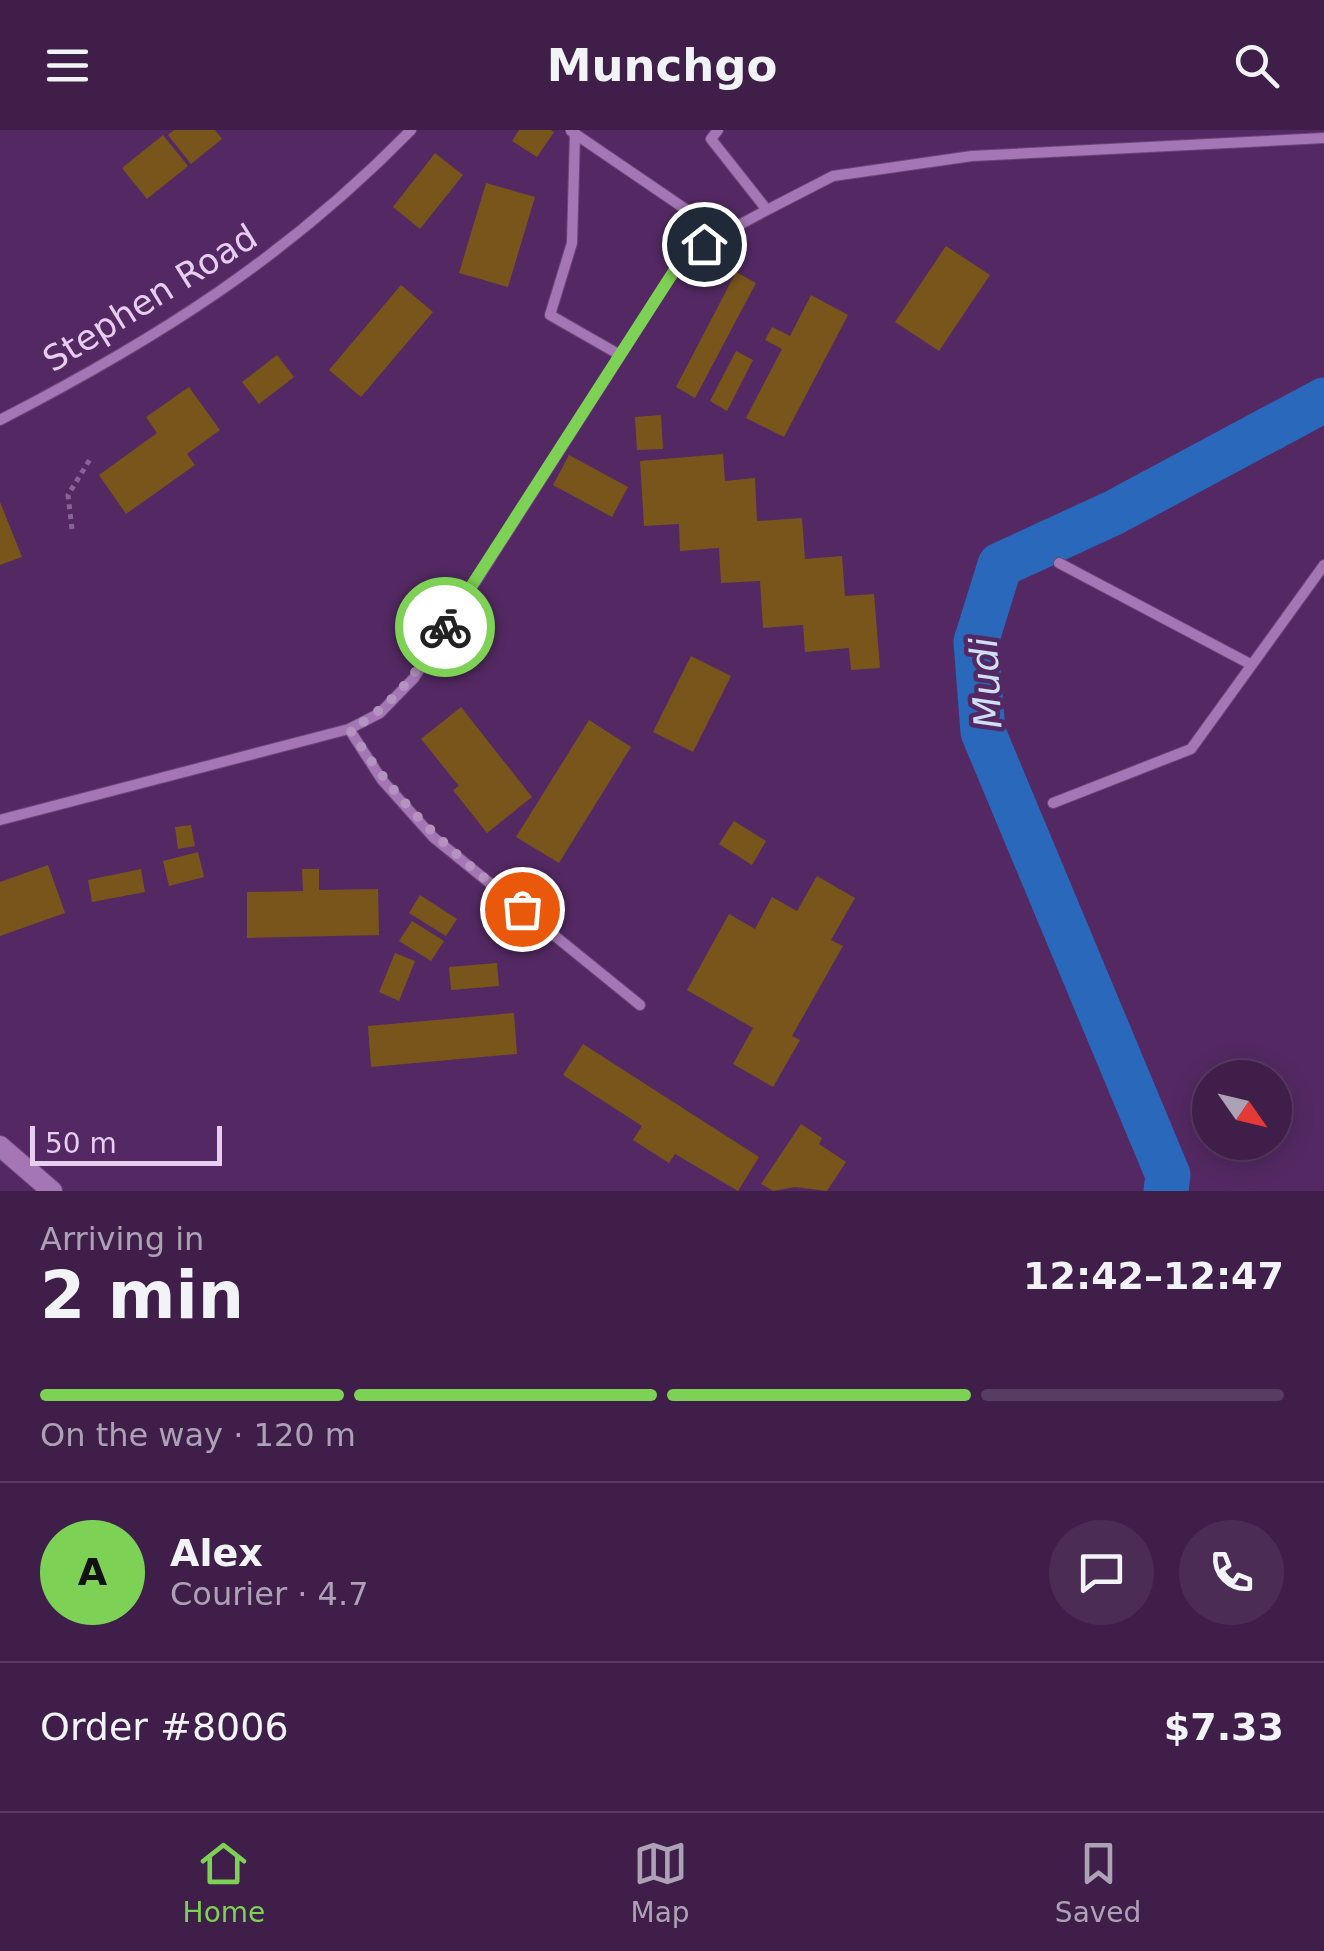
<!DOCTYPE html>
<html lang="en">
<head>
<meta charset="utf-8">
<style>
  body { margin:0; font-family:"DejaVu Sans",sans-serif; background:#4a2c54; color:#f1f3f6; height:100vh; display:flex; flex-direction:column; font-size:38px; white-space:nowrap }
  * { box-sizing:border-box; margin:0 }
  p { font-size:32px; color:#ada2b5 }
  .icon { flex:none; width:55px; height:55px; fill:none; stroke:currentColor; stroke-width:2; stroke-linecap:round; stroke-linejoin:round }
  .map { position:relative; height:1061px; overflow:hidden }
  .sheet { display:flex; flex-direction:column; background:#3f1f4a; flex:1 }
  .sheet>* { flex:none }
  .needle { width:65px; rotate:124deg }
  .fabs { position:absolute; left:1192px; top:930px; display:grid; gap:20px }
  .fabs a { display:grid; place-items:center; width:100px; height:100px; border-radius:50%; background:#3f1f4a; box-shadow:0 5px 25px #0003,0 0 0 2px #583d62; font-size:50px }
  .scale { position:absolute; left:30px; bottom:25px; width:192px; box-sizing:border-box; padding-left:10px; border:5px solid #e7cef0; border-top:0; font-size:28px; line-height:35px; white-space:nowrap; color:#e7cef0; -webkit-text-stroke:8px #542963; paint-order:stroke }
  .pin { position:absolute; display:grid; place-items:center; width:85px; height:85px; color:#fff; margin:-42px; border:5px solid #fff; border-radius:50%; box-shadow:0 2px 10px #0007 }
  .courier { position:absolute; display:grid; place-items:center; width:100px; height:100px; margin:-50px; border:8px solid #7dd154; border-radius:50%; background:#fff; color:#222; box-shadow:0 2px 12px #0007 }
  .head em { font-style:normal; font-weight:700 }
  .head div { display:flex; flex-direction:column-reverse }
  .head { display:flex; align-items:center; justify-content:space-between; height:170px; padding:0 40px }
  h1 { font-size:65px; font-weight:700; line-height:75px }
  .bar { display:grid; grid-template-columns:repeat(4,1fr); gap:15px 10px; align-content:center; height:120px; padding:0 40px }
  .bar i { height:12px; border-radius:8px; background:#583d62 }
  .bar .current { background:#7dd154 }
  .bar p { grid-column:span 4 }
  .line { display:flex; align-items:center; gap:25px; padding:0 40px; border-top:2px solid #583d62 }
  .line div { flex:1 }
  .round { display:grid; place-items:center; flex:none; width:105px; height:105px; border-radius:52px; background:#4a2c54 }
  header { display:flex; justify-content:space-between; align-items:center; height:130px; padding:0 40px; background:#3f1f4a; font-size:45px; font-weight:700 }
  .menu { display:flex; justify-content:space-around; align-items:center; height:140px; border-top:2px solid #583d62; background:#3f1f4a; font-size:28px; color:#ada2b5 }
  .menu a { display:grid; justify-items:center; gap:5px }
  .menu .current { color:#7dd154 }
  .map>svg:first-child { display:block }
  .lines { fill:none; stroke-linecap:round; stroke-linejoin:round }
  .river { stroke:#2968bb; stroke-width:45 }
  .building { fill:#77551b }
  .street-casing { stroke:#6d4679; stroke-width:12 }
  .secondary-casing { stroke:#6d4679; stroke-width:22 }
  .path { stroke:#886395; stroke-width:5; stroke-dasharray:5 5; stroke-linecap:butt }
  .street { stroke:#a576b6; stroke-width:10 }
  .secondary { stroke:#a576b6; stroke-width:20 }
  .done { stroke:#b494bf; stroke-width:10; stroke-dasharray:0 18 }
  .route { stroke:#7dd154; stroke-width:12 }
  .labels { text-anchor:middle; stroke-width:9; stroke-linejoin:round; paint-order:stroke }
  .street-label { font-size:35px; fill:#e7cef0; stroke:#542963 }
  .water-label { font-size:38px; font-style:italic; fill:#cfdff5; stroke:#542963 }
</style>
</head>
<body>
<header><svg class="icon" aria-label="menu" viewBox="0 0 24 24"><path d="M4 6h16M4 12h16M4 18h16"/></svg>Munchgo<svg class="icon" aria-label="search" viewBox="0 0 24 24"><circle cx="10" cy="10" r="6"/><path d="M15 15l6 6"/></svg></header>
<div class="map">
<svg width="1324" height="1061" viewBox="0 0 1324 1061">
  <rect width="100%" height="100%" fill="#542963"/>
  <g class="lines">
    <path class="river" d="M 1166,1061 L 1168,1045 L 983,602 L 976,512 L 1000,435 L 1113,383 L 1324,270"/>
  </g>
  <path class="building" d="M 174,0 L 215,0 L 222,9 L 191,34 L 168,5 Z
    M 519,0 L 551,0 L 554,2 L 537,27 L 512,11 Z
    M 163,5 L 188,36 L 147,69 L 122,38 Z
    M 435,23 L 463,45 L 420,99 L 393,77 Z
    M 486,53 L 535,67 L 508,157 L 459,143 Z
    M 946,116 L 990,145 L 939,221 L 895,192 Z
    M 736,142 L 756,153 L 695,268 L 676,257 Z
    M 401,155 L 433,182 L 361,267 L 329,240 Z
    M 811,165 L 848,185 L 784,307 L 746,288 L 782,219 L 765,210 L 772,197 L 790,206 Z
    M 736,221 L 753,230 L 727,281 L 710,271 Z
    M 277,225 L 294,247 L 259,274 L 242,252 Z
    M 189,257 L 220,300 L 187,324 L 195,335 L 126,384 L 99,345 L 157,303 L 146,287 Z
    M 661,285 L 663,319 L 637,320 L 635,287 Z
    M 723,324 L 725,351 L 755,348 L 757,391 L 802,388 L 805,429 L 842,426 L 845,466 L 874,464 L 880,538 L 851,540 L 849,518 L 805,522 L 803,495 L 763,498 L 760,451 L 721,453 L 719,418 L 680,421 L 679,394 L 644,396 L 640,331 Z
    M 569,325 L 628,357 L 612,387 L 553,355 Z
    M 0,372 L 22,427 L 0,435 Z
    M 691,526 L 731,546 L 693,622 L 653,602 Z
    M 461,577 L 532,667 L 487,703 L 453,660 L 459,656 L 421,609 Z
    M 589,590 L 631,617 L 559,733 L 516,707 Z
    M 734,691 L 766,711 L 752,735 L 719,714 Z
    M 191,695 L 195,716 L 178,719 L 175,697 Z
    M 198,722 L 204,747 L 169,756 L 163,731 Z
    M 48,735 L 65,783 L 0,806 L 0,752 Z
    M 141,739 L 145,762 L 92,772 L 88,750 Z
    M 302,739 L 319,739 L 319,760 L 378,759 L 379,805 L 247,808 L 247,762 L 303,761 Z
    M 817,746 L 855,768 L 831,810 L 843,816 L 792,906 L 800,910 L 773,957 L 733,934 L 753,898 L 687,860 L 729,784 L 755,799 L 772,767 L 797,781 Z
    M 420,765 L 457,789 L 446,806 L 409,783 Z
    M 412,791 L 444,811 L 431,831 L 399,811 Z
    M 395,823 L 415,831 L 399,871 L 379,862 Z
    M 497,833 L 499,856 L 451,860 L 449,837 Z
    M 514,883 L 517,924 L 371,937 L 368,896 Z
    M 583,914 L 759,1027 L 738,1061 L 675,1024 L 669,1033 L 633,1010 L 642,996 L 563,945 Z
    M 801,994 L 822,1008 L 819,1014 L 846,1032 L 827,1061 L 795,1057 L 773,1061 L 761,1054 Z"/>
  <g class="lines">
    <defs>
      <path id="street" d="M 571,1 L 722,104
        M 575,3 L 572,113 L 550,185 L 620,225
        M 767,80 L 833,46 L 972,26 L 1324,8
        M 0,290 C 157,209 287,127 411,0
        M 1059,433 L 1252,535
        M 349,599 L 382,650 L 433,707 L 640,875
        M 1053,673 L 1191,619 L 1324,435
        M 0,690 L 349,599 L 380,583 L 414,548 L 685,124 L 767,80 L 711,9 L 718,0"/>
      <path id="secondary" d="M 0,1016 L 52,1061"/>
    </defs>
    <use href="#street" class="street-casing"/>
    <use href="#secondary" class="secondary-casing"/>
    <path class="path" d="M 72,399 L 68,365 L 92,326"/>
    <use href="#street" class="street"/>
    <use href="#secondary" class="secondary"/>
  </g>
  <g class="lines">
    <path class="done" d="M 445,497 C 418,541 395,575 350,600 C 402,680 448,719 522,779"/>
    <path class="route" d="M 445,497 L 685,124 L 704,114"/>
  </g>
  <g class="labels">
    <g class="street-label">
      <text transform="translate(150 168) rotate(-32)" y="12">Stephen Road</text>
    </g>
    <g class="water-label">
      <text transform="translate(986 553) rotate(-93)" y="13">Mudi</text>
    </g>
  </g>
</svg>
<div class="fabs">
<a><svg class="needle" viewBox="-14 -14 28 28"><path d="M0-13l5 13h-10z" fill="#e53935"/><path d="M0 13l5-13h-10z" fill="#ada2b5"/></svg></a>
</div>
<div class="scale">50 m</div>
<div class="pin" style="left:522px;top:779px;background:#ea580c"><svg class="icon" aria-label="bag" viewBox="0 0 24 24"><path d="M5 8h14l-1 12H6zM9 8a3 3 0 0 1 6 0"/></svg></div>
<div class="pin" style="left:704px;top:114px;background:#1f2937"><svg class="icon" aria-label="home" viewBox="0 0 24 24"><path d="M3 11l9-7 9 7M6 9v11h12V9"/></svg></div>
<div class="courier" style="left:445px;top:497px"><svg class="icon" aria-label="bike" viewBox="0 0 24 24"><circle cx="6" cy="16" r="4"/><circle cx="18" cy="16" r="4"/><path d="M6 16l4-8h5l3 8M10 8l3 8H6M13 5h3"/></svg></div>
</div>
<section class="sheet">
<div class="head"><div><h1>2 min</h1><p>Arriving in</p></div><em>12:42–12:47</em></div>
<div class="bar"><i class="current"></i><i class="current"></i><i class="current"></i><i></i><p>On the way · 120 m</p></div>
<div class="line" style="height:180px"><b class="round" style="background:#7dd154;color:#111">A</b><div><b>Alex</b><p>Courier · 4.7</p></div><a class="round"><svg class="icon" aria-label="chat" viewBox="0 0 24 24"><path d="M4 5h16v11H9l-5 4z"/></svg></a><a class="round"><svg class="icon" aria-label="phone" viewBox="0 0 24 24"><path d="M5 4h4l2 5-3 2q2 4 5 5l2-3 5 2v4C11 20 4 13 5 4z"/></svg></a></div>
<div class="line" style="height:130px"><div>Order #8006</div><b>$7.33</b></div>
</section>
<nav class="menu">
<a class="current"><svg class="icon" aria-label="home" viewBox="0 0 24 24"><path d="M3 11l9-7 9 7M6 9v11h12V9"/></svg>Home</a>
<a><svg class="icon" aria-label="map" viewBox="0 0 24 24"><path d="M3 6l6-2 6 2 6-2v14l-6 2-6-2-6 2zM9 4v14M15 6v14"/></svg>Map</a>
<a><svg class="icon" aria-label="saved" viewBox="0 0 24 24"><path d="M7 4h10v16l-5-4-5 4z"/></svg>Saved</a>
</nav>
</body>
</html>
